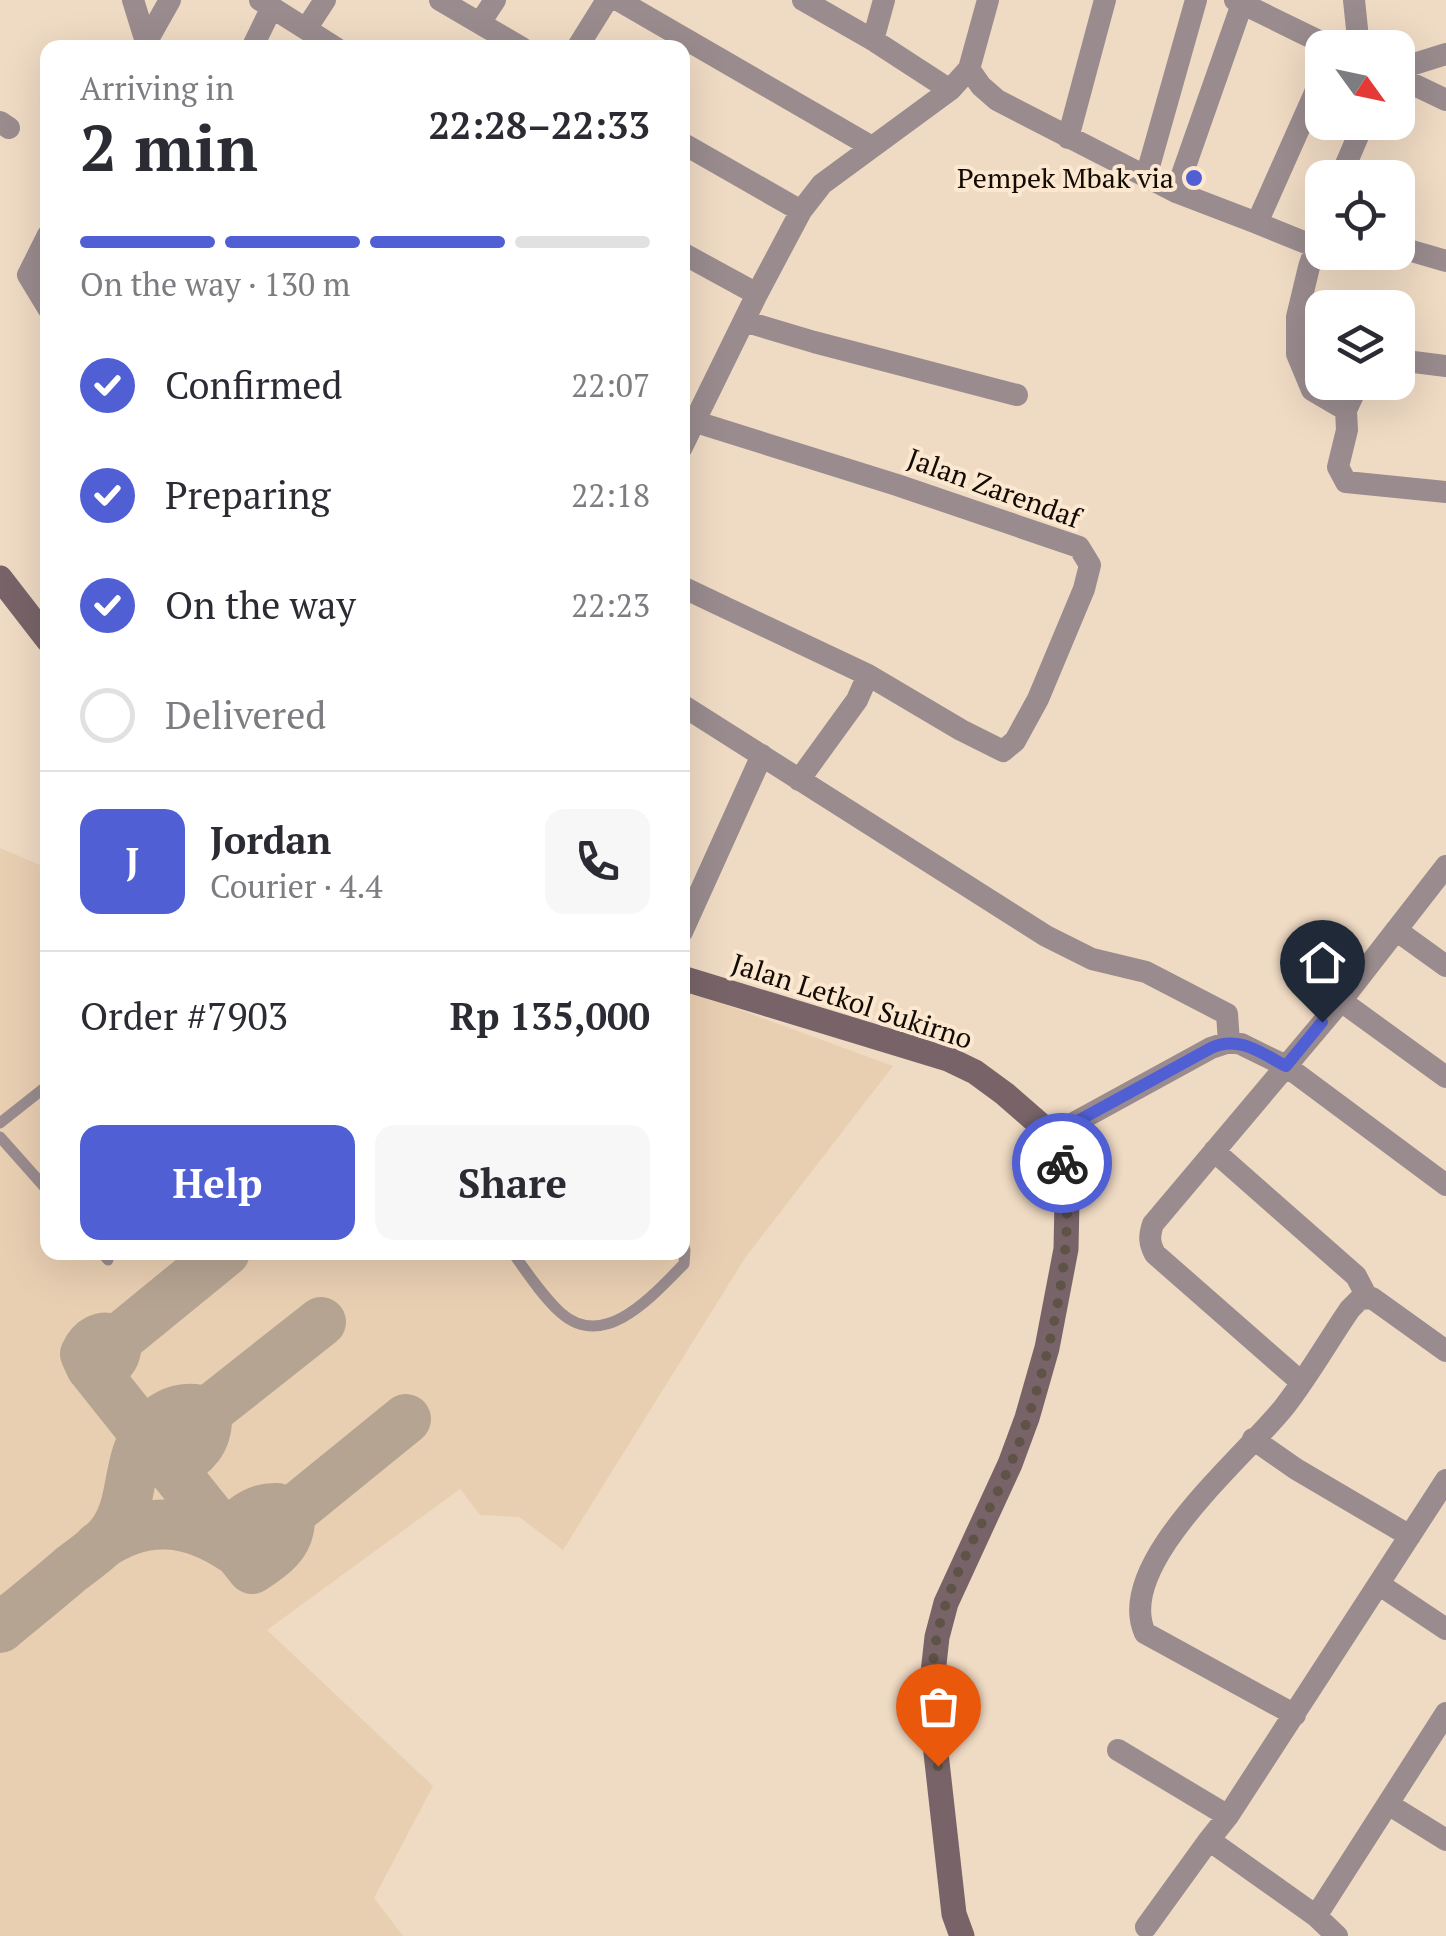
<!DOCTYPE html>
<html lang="en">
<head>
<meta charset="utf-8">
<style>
  body { margin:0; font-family:"PT Serif",serif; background:#f7f7f7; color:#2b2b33; height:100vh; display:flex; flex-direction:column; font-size:38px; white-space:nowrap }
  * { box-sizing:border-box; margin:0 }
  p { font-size:32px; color:#7c7c81 }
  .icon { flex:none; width:55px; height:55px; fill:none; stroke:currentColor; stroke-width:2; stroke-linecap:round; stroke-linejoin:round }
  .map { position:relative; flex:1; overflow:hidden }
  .drawer { position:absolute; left:40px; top:40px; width:650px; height:1220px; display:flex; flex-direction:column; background:#fff; border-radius:20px; box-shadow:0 10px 40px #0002 }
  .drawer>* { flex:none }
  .needle { width:65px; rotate:123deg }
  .fabs { position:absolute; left:1305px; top:30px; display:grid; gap:20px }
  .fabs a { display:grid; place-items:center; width:110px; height:110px; border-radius:20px; background:#fff; box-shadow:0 10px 40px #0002; font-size:50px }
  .pin { position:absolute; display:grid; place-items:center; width:85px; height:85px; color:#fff; margin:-102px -42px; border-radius:50% 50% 50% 0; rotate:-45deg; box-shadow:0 0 10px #0007 }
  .pin .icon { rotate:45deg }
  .courier { position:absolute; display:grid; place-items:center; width:100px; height:100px; margin:-50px; border:8px solid #505fd4; border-radius:50%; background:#fff; color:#222; box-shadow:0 2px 12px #0007 }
  .overview em { font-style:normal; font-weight:800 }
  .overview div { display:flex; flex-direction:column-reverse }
  .overview { display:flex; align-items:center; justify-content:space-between; height:170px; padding:0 40px }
  h1 { font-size:65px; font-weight:800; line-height:75px }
  .bar { display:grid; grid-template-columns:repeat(4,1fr); gap:15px 10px; align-content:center; height:120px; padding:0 40px }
  .bar i { height:12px; border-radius:8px; background:#e1e1e2 }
  .bar .active { background:#505fd4 }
  .bar p { grid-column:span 4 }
  .line { display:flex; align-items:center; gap:25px; padding:0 40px; border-top:2px solid #e1e1e2 }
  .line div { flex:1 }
  .round { display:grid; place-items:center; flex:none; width:105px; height:105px; border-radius:20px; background:#f7f7f7 }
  ol { padding:0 40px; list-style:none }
  li { display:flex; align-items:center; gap:30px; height:110px }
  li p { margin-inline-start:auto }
  li .icon { padding:10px; border-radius:50%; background:#505fd4; color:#fff; stroke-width:4 }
  li:last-child { color:#7c7c81 }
  li i { width:55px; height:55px; border:5px solid #e1e1e2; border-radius:50% }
  .primary-button { display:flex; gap:20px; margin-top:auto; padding:20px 40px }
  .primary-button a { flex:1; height:115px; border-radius:20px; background:#505fd4; color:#fff; font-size:40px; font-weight:800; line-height:115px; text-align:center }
  .primary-button a+a { background:#f7f7f7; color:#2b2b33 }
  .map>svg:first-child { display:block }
  .built { fill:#e9cfb2 }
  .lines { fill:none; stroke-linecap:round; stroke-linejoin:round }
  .taxiway { stroke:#b6a492; stroke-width:50 }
  .service { stroke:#998b8e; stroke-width:11 }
  .minor { stroke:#998b8e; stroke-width:22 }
  .secondary { stroke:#786468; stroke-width:25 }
  .done { stroke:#5f5347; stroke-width:10; stroke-dasharray:0 18 }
  .route { stroke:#505fd4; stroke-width:12 }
  .poi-dot { fill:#505fd4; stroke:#fce8d0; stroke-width:4 }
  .labels { text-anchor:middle; stroke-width:8; stroke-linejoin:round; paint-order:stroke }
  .poi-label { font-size:28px; fill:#120b04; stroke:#fce8d0; text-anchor:end }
  .street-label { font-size:28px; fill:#120b04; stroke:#fce8d0 }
</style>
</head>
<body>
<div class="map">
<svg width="1446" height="1936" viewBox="0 0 1446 1936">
  <rect width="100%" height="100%" fill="#efdac3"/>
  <path class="built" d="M 0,848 L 47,868 L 48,1252 L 682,1252 L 683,989 L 893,1066 L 745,1258 L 563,1550 L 519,1517 L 480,1515 L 460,1489 L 267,1630 L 433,1786 L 374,1898 L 403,1936 L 0,1936 Z"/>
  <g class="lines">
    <path class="taxiway" d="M 116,1341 C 102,1333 91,1341 85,1354 L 91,1367 C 107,1369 119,1357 116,1341 L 225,1252
      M 91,1367 L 252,1569 C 272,1556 290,1544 290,1519 L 277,1508 C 255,1507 241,1521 226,1536
      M 207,1412 L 321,1322
      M 288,1515 L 406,1419
      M 98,1547 C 144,1514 190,1519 235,1550
      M 0,1628 C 24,1608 48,1589 71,1569 C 85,1558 101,1548 112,1534 C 130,1510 128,1481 137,1454 C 147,1424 174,1400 207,1412 C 209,1441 195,1455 170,1467"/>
    <path class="service" d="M 0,1123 L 48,1085
      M 0,1137 L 48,1191
      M 101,1252 L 108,1260
      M 512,1252 C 527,1272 542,1296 561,1313 C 605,1352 654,1294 684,1264 L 685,1250 L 682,1240"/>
    <path class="minor" d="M 133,0 L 146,42
      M 260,0 L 336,48
      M 440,0 L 522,48
      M 618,0 L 872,147
      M 803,0 L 873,40 L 950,90
      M 1235,0 L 1333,48
      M 1354,0 L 1359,48
      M 480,23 L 495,0
      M 306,29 L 325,0
      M 873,40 L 884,0
      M 143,48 L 170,0
      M 252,48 L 272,7
      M 577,48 L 607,0
      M 969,69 L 981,86 L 997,100 L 1176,192 L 1257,223 L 1322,77
      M 1398,69 L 1446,54
      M 1398,77 L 1446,100
      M 0,122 L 9,128
      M 1068,138 L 1105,0
      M 682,143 L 801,211
      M 1146,177 L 1196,0
      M 1340,178 L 1364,122
      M 1176,192 L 1242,4
      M 1257,223 L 1316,247
      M 1322,228 L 1309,267 L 1297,317 L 1297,354 L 1312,390 L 1346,410
      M 48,235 L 28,275 L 48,308
      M 1398,247 L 1446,261
      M 682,253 L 757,294
      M 744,321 L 814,342 L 1017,395
      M 1398,360 L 1446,366
      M 1359,382 L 1346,410 L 1347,430 L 1338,467 L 1346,482 L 1446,492
      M 696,422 L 897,485 L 1079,547 L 1090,565 L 1084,589 L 1038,699 L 1015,741 L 1003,751 L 961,730 L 868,675
      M 682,447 L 757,294 L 801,211 L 822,184 L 950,90 L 969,69 L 988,0
      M 682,587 L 868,675 L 857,700 L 799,780
      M 682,705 L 1046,936 L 1092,959 L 1146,972 L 1227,1014 L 1229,1042
      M 1396,930 L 1446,966
      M 682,932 L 762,755
      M 1341,1001 L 1446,1077
      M 1052,1135 L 1211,1048 L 1229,1042 L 1241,1044 L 1286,1066 L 1446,1185
      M 1214,1151 L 1356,1276 L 1367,1297
      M 1301,1382 L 1155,1254 C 1149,1243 1149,1236 1153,1224 L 1341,1001 L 1446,866
      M 1253,1439 L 1296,1469 L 1410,1536
      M 1380,1585 L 1446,1629
      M 1295,1715 L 1145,1633 C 1113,1564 1247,1455 1285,1406 C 1309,1375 1328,1341 1350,1309 L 1360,1299 L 1372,1298 L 1446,1351
      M 1118,1750 L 1228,1816
      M 1388,1804 L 1446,1840
      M 1316,1916 L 1446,1713
      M 1146,1927 L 1209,1840
      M 1337,1936 L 1316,1916 L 1209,1840 L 1228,1816 L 1446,1480"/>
    <path class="secondary" d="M 0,578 L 48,640
      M 682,978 L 948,1059 L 975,1072 L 1005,1094 L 1052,1135 L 1063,1166 L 1067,1201 L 1066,1249 L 1047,1348 L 1027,1418 L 1010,1464 L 946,1603 L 937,1637 L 932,1682 L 934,1735 L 954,1914 L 962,1936"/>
  </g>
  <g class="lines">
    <path class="done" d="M 938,1766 C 933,1723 928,1679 937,1636 C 949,1577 984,1523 1009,1468 C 1042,1393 1081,1243 1062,1163"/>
    <path class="route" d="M 1062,1163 L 1052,1135 L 1211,1048 C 1239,1035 1261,1053 1286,1066 L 1322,1022"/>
  </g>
  <circle class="poi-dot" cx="1194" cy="178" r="10"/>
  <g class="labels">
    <g class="poi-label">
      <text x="1174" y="188">Pempek Mbak via</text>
    </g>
    <g class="street-label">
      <text transform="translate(994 488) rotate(20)" y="10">Jalan Zarendaf</text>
      <text transform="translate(852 1001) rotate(18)" y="10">Jalan Letkol Sukirno</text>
    </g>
  </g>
</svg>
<div class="fabs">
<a><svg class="needle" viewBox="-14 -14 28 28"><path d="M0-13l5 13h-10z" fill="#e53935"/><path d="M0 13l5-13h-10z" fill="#7c7c81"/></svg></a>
<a><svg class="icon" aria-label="locate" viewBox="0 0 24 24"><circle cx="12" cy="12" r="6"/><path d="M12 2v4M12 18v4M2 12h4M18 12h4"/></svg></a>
<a><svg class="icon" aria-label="layers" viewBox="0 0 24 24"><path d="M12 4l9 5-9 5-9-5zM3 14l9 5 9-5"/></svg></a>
</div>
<div class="pin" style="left:938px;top:1766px;background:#ea580c"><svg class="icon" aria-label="bag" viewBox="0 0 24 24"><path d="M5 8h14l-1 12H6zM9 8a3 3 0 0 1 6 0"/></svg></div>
<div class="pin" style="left:1322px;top:1022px;background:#1f2937"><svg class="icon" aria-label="home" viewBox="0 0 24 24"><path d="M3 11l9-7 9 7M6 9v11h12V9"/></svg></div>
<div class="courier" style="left:1062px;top:1163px"><svg class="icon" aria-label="bike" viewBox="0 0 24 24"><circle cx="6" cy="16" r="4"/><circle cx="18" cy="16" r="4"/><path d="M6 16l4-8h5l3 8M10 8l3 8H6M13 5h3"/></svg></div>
<section class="drawer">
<div class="overview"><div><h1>2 min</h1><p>Arriving in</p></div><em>22:28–22:33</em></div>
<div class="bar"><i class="active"></i><i class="active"></i><i class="active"></i><i></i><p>On the way · 130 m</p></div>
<ol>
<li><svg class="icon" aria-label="check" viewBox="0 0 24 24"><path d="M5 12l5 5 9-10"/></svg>Confirmed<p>22:07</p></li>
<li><svg class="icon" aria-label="check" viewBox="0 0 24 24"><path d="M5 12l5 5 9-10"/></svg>Preparing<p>22:18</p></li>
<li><svg class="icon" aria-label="check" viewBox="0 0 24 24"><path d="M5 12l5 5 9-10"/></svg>On the way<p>22:23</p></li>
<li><i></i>Delivered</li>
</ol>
<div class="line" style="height:180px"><b class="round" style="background:#505fd4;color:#fff">J</b><div><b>Jordan</b><p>Courier · 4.4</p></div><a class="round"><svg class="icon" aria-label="phone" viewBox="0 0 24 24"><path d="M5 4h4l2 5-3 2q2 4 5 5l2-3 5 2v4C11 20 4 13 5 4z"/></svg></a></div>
<div class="line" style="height:130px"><div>Order #7903</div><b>Rp 135,000</b></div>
<div class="primary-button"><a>Help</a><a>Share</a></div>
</section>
</div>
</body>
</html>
